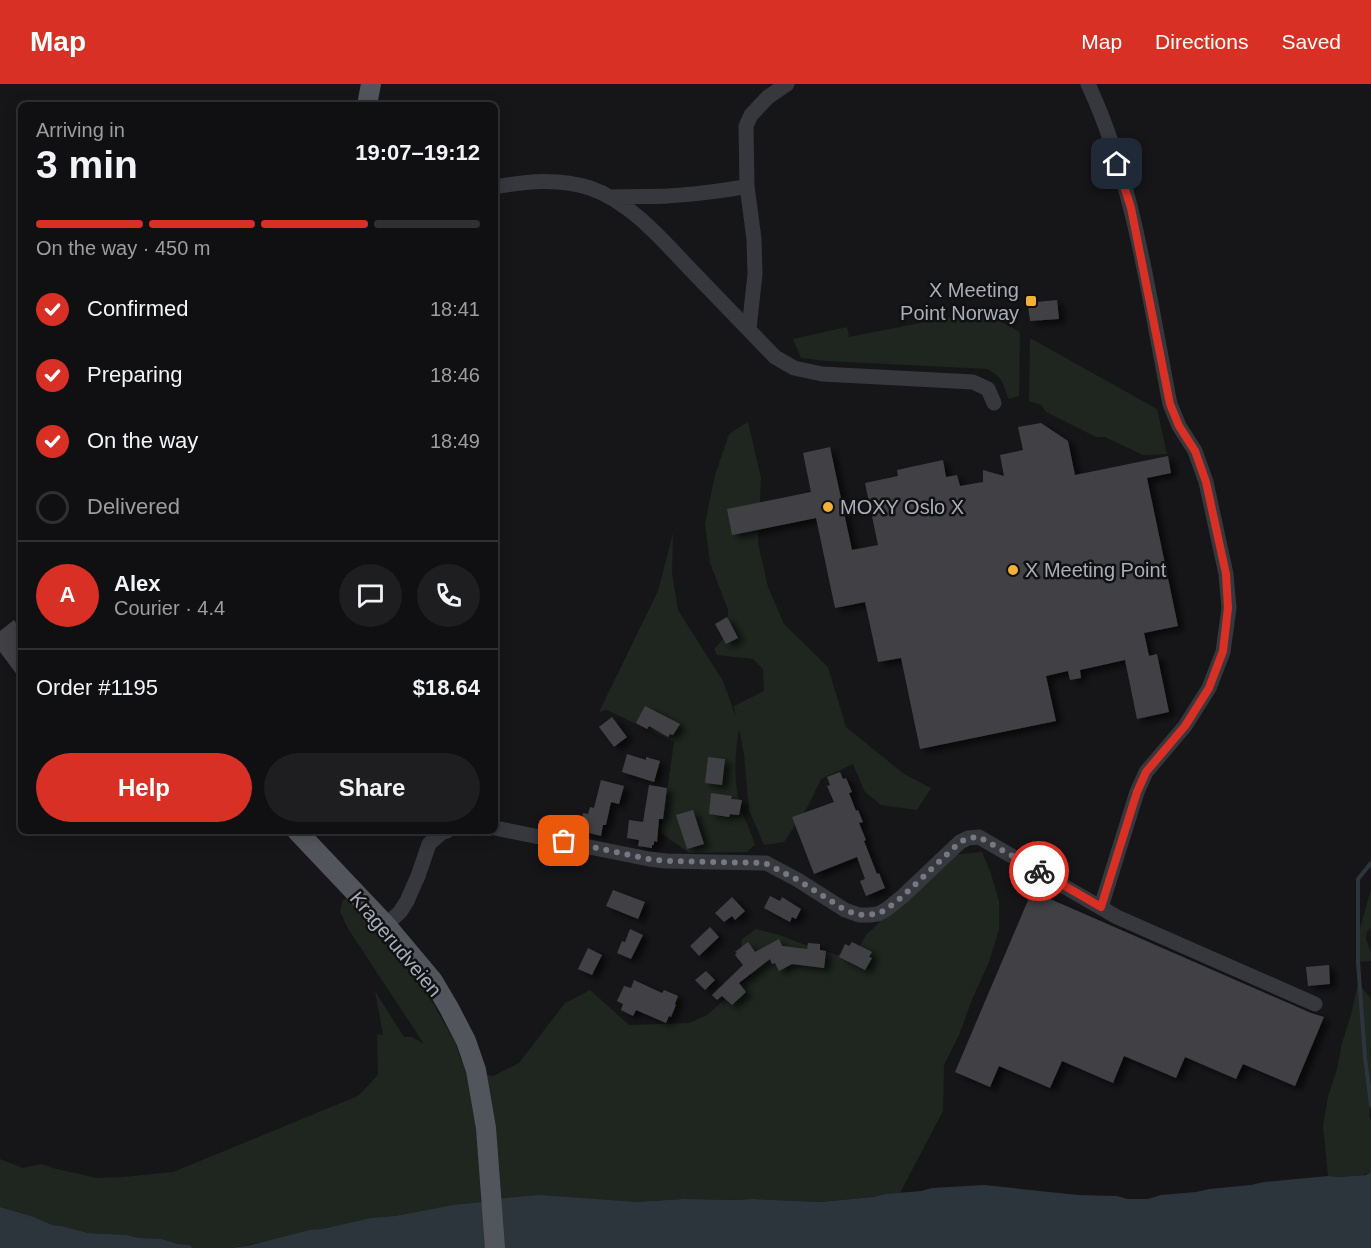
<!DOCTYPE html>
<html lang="en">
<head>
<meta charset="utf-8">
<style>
  body { margin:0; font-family:Arial,sans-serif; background:#1e1e20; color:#f1f3f6; height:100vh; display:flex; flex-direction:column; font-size:22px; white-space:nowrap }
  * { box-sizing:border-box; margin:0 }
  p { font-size:20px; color:#9c9d9f }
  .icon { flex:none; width:33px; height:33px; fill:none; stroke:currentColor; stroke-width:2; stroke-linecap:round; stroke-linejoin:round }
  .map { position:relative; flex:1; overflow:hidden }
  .details { position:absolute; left:18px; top:18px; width:480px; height:732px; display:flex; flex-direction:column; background:#101012; border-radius:9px; box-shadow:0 3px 15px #0003,0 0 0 2px #303032 }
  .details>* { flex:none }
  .pin { position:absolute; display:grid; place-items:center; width:51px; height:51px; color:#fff; margin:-26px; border-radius:12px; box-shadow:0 3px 9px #0006 }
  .courier { position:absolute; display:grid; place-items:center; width:60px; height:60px; margin:-30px; border:4px solid #d93025; border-radius:50%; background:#fff; color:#222; box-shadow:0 2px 8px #0007 }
  .headline em { font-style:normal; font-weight:700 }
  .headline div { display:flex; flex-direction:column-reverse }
  .headline { display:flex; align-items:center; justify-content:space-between; height:102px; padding:0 18px }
  h1 { font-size:39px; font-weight:700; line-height:45px }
  .bar { display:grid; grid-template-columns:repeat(4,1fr); gap:9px 6px; align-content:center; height:72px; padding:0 18px }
  .bar i { height:8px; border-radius:4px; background:#303032 }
  .bar .current { background:#d93025 }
  .bar p { grid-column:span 4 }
  .line { display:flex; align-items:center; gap:15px; padding:0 18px; border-top:2px solid #303032 }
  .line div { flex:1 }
  .round { display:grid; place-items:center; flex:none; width:63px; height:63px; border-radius:32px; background:#1e1e20 }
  ol { padding:0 18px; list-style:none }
  li { display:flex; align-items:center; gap:18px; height:66px }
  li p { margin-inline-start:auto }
  li .icon { padding:6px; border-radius:50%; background:#d93025; color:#fff; stroke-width:4 }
  li:last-child { color:#9c9d9f }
  li i { width:33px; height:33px; border:3px solid #303032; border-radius:50% }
  .button { display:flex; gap:12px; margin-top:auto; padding:12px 18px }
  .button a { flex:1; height:69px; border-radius:36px; background:#d93025; color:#fff; font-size:24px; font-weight:700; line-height:69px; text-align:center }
  .button a+a { background:#1e1e20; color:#f1f3f6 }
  header { display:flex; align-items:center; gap:36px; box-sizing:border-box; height:84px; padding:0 30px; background:#d93025; color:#fff }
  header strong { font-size:28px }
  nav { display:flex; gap:33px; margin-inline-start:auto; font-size:21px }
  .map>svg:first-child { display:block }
  .green { fill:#1e261f }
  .water { fill:#2c353c }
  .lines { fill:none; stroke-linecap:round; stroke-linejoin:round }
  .stream { stroke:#2c353c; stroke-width:4 }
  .building { fill:#404145; filter:url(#shadow) }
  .minor { stroke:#37383d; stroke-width:15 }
  .major { stroke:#53555c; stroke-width:20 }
  .done { stroke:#757880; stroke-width:6; stroke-dasharray:0 10.8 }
  .route { stroke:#d93025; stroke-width:8 }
  .poi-dot { fill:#f2b134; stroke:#111113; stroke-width:2 }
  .labels { text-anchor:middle; stroke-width:5; stroke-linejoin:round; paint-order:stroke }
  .poi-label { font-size:20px; fill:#a8adb8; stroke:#111113; text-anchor:start }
  .street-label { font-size:20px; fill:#a8adb8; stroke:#111113 }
</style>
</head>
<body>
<header>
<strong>Map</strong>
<nav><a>Map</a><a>Directions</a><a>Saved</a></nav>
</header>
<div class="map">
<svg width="1371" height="1164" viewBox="0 0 1371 1164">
  <defs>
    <filter id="shadow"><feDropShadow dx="6" dy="4" stdDeviation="3" flood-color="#0009"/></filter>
  </defs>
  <rect width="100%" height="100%" fill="#161618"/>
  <path class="green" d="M 981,227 L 1020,248 L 1019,312 L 1009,315 C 1001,299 1006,295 987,285 L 826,277 L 801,274 L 793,255 L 847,243 L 849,253 Z
    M 1030,254 L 1157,325 L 1167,370 L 1143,371 L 1105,353 L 1096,353 L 1046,328 L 1041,321 L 1029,317 Z
    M 748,338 L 761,394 L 758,459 L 768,503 L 784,540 L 828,583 L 846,643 L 904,690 L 931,704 L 917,726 L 881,721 L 865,708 L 853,680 L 821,695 L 808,722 L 784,758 L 764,761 L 749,726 L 744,670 L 739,645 C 735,669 733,697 740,721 C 744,735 751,747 755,761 L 747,768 L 689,769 L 661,749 L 674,658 L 607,626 L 599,628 L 658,507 L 673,449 L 672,489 L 678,526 L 723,597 L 736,633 L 734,622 L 764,607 L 763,585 L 753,575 L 717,571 L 714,565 L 728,550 L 728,526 L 710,479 L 705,440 L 715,391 L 729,350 Z
    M 982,768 L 990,787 L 999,817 L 999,846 L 989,878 L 973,913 L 959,951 L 944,981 L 943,1027 L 900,1109 L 885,1110 L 873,1113 L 820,1118 L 752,1115 L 738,1116 L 684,1115 L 636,1118 L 483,1118 L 232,1164 L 193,1164 L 190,1161 L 178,1160 L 162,1155 L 139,1154 L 127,1151 L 88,1149 L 62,1142 L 52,1141 L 34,1133 L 0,1123 L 0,1075 L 23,1084 L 41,1080 L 53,1084 L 96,1094 L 123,1093 L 173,1088 L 358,1012 L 377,992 L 378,989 L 377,950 L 383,951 L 375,907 L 404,953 L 412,953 L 424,960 L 347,843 L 340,827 L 343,816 L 349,814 L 419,895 L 455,958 L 461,976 L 477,989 L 493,992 L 519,979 L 565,919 L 590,906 L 629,941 L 689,939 L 707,931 L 751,892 L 753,881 L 741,863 L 742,855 L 756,845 L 779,851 L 808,862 L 837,871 L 858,865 L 866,851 L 952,771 Z
    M 1371,805 L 1371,844 L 1367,847 L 1366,855 L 1371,868 L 1371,877 L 1359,878 L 1359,848 Z
    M 1358,899 L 1371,915 L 1371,964 L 1370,967 L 1371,976 L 1371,1019 L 1369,1032 L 1371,1035 L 1371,1088 C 1358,1094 1341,1093 1328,1092 L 1323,1042 L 1328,1013 L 1337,985 L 1342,959 L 1351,931 Z"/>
  <path class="water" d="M 1371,1088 L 1371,1164 L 232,1164 L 251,1161 L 310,1146 L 323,1145 L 371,1134 L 396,1132 L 453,1121 L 483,1118 L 495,1115 L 539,1111 L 636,1118 L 684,1115 L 738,1116 L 752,1115 L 820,1118 L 873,1113 L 885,1110 L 921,1107 L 932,1104 L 984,1101 L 1078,1111 L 1117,1112 L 1127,1115 L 1148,1115 L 1161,1111 L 1196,1108 L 1209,1105 L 1251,1101 L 1264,1098 L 1328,1092 L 1341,1093 L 1366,1091 Z
    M 0,1123 L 34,1133 L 52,1141 L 62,1142 L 88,1149 L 127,1151 L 139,1154 L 162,1155 L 178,1160 L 190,1161 L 193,1164 L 0,1164 Z"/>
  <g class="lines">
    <path class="stream" d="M 1371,779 L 1358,795 L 1358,878 L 1365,973 L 1371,1021"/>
  </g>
  <path class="building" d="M 1057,216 L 1059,235 L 1030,237 L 1028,221 L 1036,220 L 1036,218 Z
    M 1041,339 L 1068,357 L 1075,391 L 1168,372 L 1171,389 L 1147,394 L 1178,542 L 1144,549 L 1149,572 L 1157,570 L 1169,628 L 1137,635 L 1125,576 L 1080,586 L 1081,594 L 1070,596 L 1068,587 L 1046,592 L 1056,637 L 920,665 L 901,574 L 878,578 L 865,518 L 835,524 L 816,434 L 732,451 L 727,425 L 811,408 L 803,369 L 830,363 L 852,466 L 878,461 L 865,399 L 898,392 L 897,386 L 943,376 L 946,393 L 957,391 L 960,402 L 983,398 L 983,386 L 1004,392 L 1000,371 L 1023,366 L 1018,343 Z
    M 727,533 L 738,554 L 726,560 L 715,540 Z
    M 14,536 L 21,546 L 21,549 L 16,553 L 21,560 L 21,596 L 0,568 L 0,547 Z
    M 645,622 L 680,640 L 673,651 L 670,650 L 668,653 L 649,642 L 647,645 L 636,639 Z
    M 612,633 L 627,653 L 614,663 L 599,643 Z
    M 627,670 L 646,676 L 646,673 L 660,677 L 654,698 L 622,688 Z
    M 708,673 L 725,675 L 722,701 L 705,699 Z
    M 840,688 L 843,695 L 846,694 L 852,708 L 849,709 L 856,727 L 858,726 L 863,738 L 859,739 L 866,756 L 864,757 L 877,790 L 879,789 L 885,804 L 866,812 L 860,797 L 865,795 L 857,773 L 814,790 L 792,733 L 834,718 L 827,702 L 830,701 L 827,693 Z
    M 601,696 L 624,702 L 619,720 L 611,718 L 606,741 L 603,741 L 601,752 L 585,748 L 586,742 L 581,741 L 583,729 L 588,730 L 590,723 L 594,724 Z
    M 649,701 L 667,704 L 663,735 L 659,735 L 657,758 L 654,757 L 654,761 L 652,761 L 652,764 L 638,762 L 639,756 L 627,754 L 629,736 L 643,738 Z
    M 711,709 L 732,712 L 731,715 L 742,716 L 739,731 L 730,730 L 729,733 L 709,730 Z
    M 693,726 L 704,760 L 687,765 L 676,731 Z
    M 613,806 L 645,818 L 638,835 L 606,822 Z
    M 1032,807 L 1311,929 L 1324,933 L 1295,1002 L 1243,980 L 1236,995 L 1185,973 L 1176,994 L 1124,972 L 1113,999 L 1062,977 L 1050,1004 L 999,982 L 990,1003 L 955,988 Z
    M 770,812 L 780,817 L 782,813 L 801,825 L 796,835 L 792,833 L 790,838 L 764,824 Z
    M 732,813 L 745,827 L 735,836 L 732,832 L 724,838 L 715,829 Z
    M 710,843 L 719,853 L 699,872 L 690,862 Z
    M 630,845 L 643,851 L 631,875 L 617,869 L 622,857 L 625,858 Z
    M 779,855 L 782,862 L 807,865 L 808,859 L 820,860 L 820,866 L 826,867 L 824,884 L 792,880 L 779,887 L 775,879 L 772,880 L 770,875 L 739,899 L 746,908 L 732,921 L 722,912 L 717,916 L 712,911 L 743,881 L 735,871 L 737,869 L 735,868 L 748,858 L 755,868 Z
    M 852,858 L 872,868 L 869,873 L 872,874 L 865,886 L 839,873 L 845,860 L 849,862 Z
    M 588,864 L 602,871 L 592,891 L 578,885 Z
    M 1329,881 L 1330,900 L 1308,902 L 1306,883 Z
    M 706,887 L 715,896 L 705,906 L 695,896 Z
    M 634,896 L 662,909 L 664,906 L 678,912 L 675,920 L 676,921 L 671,933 L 669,932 L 666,939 L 636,926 L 633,932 L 621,926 L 623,920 L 617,917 L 624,902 L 631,904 Z"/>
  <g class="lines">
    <path class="minor" d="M 1088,0 C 1134,98 1149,214 1170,320 L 1179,342 L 1195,367 L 1206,398 L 1226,490 L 1229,524 L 1223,568 L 1209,604 L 1185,642 L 1146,688 L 1137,708 L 1101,823
      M 495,103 C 527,97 559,94 590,104 C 631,118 663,157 692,187 C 720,216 747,244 775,273 L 794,284 L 822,290 L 973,298 L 988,305 L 994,319
      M 611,113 C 630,112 649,113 668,112 C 694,110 721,108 747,102
      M 749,245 L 755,190 L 754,155 L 747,102 L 746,42 L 751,31 L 768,13 L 787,0
      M 495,744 L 649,775 L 666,777 L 766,779 L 798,796 L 845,826 L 859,831 L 869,831 L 878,830 L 887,825 L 903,812 L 960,758 L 968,754 L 979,753 L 1117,833 L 1315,920
      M 386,841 L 400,828 L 407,817 L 418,792 L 429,760 L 441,749 L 447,747"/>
    <path class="major" d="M 367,21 L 371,0
      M 297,747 L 386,841 L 433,897 L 449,924 L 466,957 L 476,986 L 486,1044 L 495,1164"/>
  </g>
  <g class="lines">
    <path class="done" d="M 564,757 L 649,775 L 666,777 L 765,779 L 798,796 L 845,826 L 858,831 L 878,830 L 887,825 L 903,812 L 960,758 L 968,754 L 979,753 L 1039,787"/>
    <path class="route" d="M 1039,787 L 1101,823 L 1137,708 L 1146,688 L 1185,642 L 1209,604 L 1223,567 L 1228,524 L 1226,490 L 1206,398 L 1195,367 L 1179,342 L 1170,320 L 1131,124 L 1117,80"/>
  </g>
  <g class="poi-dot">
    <rect x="1025" y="211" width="12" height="12" rx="3"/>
    <circle cx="828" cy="423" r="6"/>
    <circle cx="1013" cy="486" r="6"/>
  </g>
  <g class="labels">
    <g class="poi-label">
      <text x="1019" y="213" text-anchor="end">X Meeting<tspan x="1019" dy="23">Point Norway</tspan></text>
      <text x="840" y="430">MOXY Oslo X</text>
      <text x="1025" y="493">X Meeting Point</text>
    </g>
    <g class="street-label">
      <text transform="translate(396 860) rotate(50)" y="7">Kragerudveien</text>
    </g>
  </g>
</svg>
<div class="pin" style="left:564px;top:757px;background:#ea580c"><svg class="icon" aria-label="bag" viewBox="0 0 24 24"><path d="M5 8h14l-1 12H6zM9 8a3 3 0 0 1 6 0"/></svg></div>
<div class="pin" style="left:1117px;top:80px;background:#1f2937"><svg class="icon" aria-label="home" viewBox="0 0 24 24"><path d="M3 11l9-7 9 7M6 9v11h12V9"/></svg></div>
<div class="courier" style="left:1039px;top:787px"><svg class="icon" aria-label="bike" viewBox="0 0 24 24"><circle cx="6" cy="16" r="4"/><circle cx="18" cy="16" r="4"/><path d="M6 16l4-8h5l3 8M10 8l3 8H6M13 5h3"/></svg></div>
<section class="details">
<div class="headline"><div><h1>3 min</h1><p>Arriving in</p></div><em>19:07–19:12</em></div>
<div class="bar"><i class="current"></i><i class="current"></i><i class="current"></i><i></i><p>On the way · 450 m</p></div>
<ol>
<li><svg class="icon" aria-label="check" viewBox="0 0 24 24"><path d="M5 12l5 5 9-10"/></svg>Confirmed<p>18:41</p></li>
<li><svg class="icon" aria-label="check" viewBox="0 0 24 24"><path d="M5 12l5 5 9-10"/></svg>Preparing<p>18:46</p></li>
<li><svg class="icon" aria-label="check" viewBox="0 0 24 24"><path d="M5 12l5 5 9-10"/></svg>On the way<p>18:49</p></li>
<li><i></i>Delivered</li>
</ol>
<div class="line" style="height:108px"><b class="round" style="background:#d93025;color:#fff">A</b><div><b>Alex</b><p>Courier · 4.4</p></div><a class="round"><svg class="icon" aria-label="chat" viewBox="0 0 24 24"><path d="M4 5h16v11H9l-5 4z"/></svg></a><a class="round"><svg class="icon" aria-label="phone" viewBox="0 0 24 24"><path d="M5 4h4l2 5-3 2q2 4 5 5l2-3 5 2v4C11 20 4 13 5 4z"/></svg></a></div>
<div class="line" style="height:78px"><div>Order #1195</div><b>$18.64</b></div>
<div class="button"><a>Help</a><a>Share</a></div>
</section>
</div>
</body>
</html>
